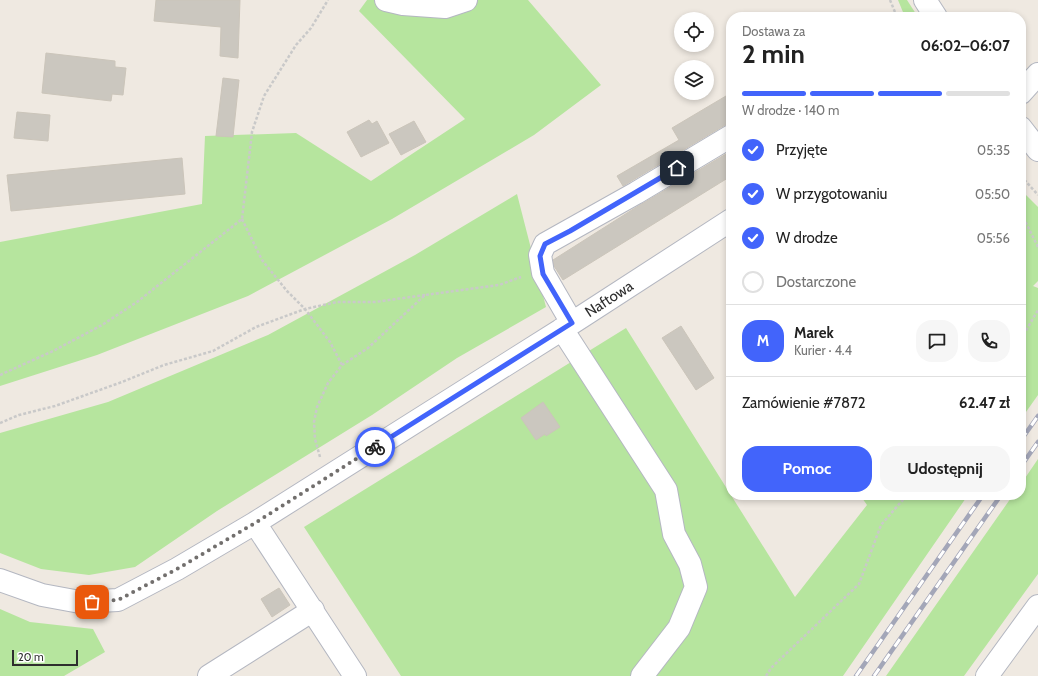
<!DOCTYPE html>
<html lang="pl">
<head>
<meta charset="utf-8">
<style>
  body { margin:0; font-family:Cabin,sans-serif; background:#f6f6f6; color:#222; height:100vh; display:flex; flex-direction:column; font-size:15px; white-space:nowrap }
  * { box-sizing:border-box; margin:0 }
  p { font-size:13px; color:#767676 }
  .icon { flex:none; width:22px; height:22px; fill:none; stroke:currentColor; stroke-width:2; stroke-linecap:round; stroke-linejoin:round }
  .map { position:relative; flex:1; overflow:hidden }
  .details { position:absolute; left:726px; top:12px; width:300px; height:488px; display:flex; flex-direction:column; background:#fff; border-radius:16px; box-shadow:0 2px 6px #0003 }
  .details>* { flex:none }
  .controls { position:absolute; left:674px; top:12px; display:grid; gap:8px }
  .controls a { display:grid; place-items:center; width:40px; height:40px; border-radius:50%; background:#fff; box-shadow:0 2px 6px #0003; font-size:20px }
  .scale { position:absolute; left:12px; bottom:10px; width:66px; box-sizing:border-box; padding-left:4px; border:2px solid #2e2e2e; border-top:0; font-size:11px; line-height:14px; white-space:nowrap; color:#2e2e2e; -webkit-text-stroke:3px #fff; paint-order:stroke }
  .pin { position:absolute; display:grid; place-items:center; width:34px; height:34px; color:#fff; margin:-17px; border-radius:8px; box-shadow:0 2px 6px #0006 }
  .courier { position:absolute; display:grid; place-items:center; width:40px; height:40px; margin:-20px; border:3px solid #4264fb; border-radius:50%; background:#fff; color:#222; box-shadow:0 1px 5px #0007 }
  .summary em { font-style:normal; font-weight:700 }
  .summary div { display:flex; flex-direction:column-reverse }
  .summary { display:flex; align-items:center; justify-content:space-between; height:68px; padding:0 16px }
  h1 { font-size:26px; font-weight:700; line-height:30px }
  .bar { display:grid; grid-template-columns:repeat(4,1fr); gap:6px 4px; align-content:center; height:48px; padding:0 16px }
  .bar i { height:5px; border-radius:3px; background:#e0e0e0 }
  .bar .selected { background:#4264fb }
  .bar p { grid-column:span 4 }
  .line { display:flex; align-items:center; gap:10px; padding:0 16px; border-top:1px solid #e0e0e0 }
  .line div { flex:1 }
  .round { display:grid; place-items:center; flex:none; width:42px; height:42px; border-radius:16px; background:#f6f6f6 }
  ol { padding:0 16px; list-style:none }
  li { display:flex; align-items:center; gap:12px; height:44px }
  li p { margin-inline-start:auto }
  li .icon { padding:4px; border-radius:50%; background:#4264fb; color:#fff; stroke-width:4 }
  li:last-child { color:#767676 }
  li i { width:22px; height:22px; border:2px solid #e0e0e0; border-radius:50% }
  .cta { display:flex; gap:8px; margin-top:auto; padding:8px 16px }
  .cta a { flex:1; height:46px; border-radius:16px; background:#4264fb; color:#fff; font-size:16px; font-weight:700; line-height:46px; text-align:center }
  .cta a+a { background:#f6f6f6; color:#222 }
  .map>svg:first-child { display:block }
  .green { fill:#b6e59e }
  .building { fill:#cbc7bf; stroke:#cbc5ba }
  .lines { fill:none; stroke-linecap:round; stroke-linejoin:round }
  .minor-casing { stroke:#b4b7c1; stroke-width:24 }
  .path { stroke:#c9c9c9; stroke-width:2.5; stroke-dasharray:3 2; stroke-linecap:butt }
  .minor { stroke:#fff; stroke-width:22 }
  .rail-casing { stroke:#a3a6b8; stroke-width:4.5 }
  .rail { stroke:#fff; stroke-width:3; stroke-dasharray:9; stroke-linecap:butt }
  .done { stroke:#726f6d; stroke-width:4; stroke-dasharray:0 7.2 }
  .route { stroke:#4264fb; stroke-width:5 }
  .labels { text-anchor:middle; stroke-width:4; stroke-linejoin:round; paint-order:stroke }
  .street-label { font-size:15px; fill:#2e2e2e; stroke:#fff }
</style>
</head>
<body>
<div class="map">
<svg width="1038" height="676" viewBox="0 0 1038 676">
  <rect width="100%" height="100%" fill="#efe9e1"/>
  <path class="green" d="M 367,0 L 528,0 L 601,85 L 534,135 L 392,219 L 248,296 L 97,355 L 0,386 L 0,242 L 202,204 L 205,136 L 296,133 L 371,181 L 465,119 L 359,11 Z
    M 898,0 L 907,0 L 918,17 L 905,17 Z
    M 1021,190 L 1038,207 L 1038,281 L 1033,286 L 1038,288 L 1038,395 L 1021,419 Z
    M 517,194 L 546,307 L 457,358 L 372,415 L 217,511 L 135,567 L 89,575 L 41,569 L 0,553 L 0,433 L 108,402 L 268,335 L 415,255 Z
    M 626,328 L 795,597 L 867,505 L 860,495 L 968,495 L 843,676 L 401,676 L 304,527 Z
    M 1038,459 L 1038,574 L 964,676 L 886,676 L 1013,495 L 1021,495 L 1021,484 Z
    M 0,609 L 30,622 L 93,629 L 105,652 L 64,676 L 0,676 Z"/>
  <path class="building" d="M 156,0 L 240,0 L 238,58 L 220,56 L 221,27 L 154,21 Z
    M 46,53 L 115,61 L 115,67 L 126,68 L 123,95 L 112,94 L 111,101 L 42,93 Z
    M 223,78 L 239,80 L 233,137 L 216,136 Z
    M 731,93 L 731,124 L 725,125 L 623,186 L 617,176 L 679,140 L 672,128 Z
    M 17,112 L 50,115 L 48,141 L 14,138 Z
    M 369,120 L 372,124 L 377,121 L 389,143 L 361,157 L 347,132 Z
    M 414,121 L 426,142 L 401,155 L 389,134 Z
    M 731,151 L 731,176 L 563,280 L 554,266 L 553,260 L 635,208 Z
    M 182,158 L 185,194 L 11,211 L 7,175 Z
    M 681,326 L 714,378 L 696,390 L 662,338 Z
    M 543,402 L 560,427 L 546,436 L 545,434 L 536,440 L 521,418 Z
    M 279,588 L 290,605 L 272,617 L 261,599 Z"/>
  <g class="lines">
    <defs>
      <path id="minor" d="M 386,0 L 403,4 L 445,7 L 466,0
        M 925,0 L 936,17
        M 1021,93 L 1038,74
        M 1021,128 L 1038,150
        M 572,323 L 543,273 L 540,255 L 545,244 L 636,193 L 731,136
        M 562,329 L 666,490 L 674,534 L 690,564 L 696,587 L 679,628 L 642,676
        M 255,523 L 355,676
        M 0,580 L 42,595 L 80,602 L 118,600 L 177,569 L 255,523 L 572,323 L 731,220
        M 209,676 L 313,610
        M 987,676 L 1038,606"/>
    </defs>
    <use href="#minor" class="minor-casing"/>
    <path class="path" d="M 890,0 L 897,17
      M 1021,176 L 1038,195
      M 1021,213 L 1038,247
      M 242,219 L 262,260 L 287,291 L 305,309 L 330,342 L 342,365
      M 1021,339 L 1038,310
      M 0,375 L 53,351 L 102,325 L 137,302 L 242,219 L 252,132 L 264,96 L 296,45 L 311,28 L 328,0
      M 0,423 L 19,415 L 55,406 L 122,382 L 164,365 L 213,351 L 256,327 L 305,309 L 337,302 L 375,302 L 425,295
      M 320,457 L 315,439 L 314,422 L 317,407 L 328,383 L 342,365 L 368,348 L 425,295 L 499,285 L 521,277
      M 766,676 L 771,668 L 859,584 L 881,525 L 907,495"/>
    <use href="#minor" class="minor"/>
    <defs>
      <path id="rail" d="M 1021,440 L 1038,416
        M 1021,466 L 1038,442
        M 856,676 L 983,495
        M 874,676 L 1001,495"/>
    </defs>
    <use href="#rail" class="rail-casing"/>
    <use href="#rail" class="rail"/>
  </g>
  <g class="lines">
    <path class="done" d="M 92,602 L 118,600 L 177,569 L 255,523 L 375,447"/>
    <path class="route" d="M 375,447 L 572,323 L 543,274 L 540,256 L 545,244 L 570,231 L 677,168"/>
  </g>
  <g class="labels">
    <g class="street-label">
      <text transform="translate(609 299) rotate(-33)" y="5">Naftowa</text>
    </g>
  </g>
</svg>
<div class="controls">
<a><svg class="icon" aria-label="locate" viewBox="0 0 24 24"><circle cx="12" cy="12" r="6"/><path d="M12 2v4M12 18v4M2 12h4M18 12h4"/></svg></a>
<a><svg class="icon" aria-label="layers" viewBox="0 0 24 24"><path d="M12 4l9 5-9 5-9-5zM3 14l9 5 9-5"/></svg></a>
</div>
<div class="scale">20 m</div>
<div class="pin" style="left:92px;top:602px;background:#ea580c"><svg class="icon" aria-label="bag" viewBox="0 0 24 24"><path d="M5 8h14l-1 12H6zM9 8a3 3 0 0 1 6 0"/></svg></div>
<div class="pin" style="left:677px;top:168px;background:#1f2937"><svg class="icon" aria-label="home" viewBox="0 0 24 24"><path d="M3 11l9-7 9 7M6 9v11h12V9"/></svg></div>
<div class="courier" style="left:375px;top:447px"><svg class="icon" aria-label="bike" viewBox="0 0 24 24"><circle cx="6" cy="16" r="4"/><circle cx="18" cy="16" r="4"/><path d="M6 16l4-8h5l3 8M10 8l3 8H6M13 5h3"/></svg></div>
<section class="details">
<div class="summary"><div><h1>2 min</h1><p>Dostawa za</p></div><em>06:02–06:07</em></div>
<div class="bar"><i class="selected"></i><i class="selected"></i><i class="selected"></i><i></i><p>W drodze · 140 m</p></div>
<ol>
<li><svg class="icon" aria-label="check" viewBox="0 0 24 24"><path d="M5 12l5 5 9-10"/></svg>Przyjęte<p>05:35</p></li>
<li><svg class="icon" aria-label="check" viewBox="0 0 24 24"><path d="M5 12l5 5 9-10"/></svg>W przygotowaniu<p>05:50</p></li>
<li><svg class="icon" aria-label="check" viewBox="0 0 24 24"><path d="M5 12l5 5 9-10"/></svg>W drodze<p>05:56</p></li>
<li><i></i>Dostarczone</li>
</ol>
<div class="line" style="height:72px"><b class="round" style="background:#4264fb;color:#fff">M</b><div><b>Marek</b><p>Kurier · 4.4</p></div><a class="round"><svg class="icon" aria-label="chat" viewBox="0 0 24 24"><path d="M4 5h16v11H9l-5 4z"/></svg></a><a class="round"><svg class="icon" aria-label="phone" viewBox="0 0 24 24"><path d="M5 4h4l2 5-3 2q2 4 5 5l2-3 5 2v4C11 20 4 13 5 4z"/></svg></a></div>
<div class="line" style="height:52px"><div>Zamówienie #7872</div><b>62.47 zł</b></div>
<div class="cta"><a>Pomoc</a><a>Udostępnij</a></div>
</section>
</div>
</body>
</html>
